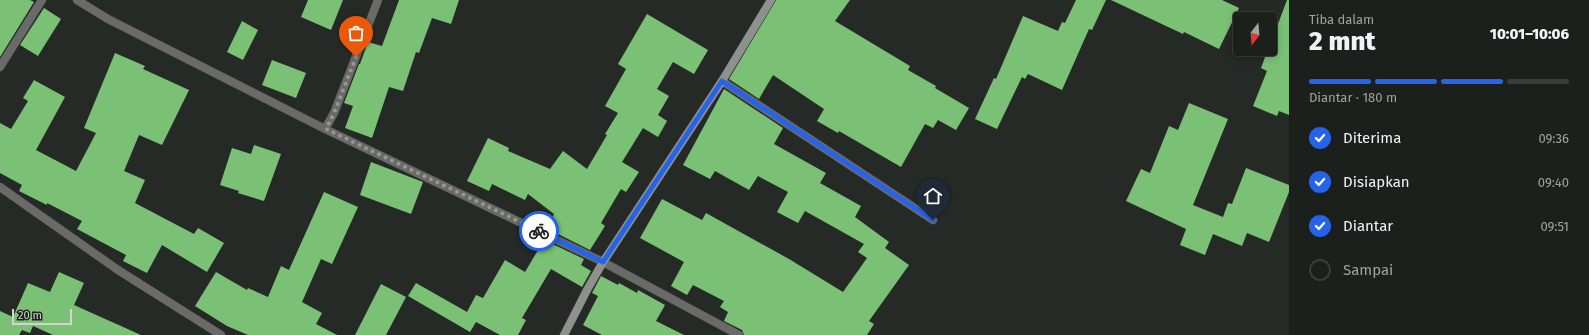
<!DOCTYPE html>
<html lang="id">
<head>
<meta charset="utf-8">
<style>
  body { margin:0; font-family:"Fira Sans",sans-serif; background:#252825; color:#f1f3f6; height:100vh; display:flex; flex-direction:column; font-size:15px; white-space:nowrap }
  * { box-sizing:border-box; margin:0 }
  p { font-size:13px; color:#a0a3a3 }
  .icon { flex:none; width:22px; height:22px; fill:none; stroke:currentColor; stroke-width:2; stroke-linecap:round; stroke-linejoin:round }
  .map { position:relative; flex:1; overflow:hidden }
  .details { display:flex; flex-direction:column; background:#1c201c; width:300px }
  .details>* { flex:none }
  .needle { width:26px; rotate:196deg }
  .tools { position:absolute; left:1233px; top:12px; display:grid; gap:8px }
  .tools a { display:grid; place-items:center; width:44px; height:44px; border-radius:4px; background:#1c201c; box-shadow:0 2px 10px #0003,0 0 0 1px #3a3e3b; font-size:20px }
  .scale { position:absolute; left:12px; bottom:10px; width:60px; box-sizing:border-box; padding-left:4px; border:2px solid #d1d4d1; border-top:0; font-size:11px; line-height:14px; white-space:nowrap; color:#d1d4d1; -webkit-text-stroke:3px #1d201c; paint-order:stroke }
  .pin { position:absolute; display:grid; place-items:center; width:34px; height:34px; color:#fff; margin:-41px -17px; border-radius:50% 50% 50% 0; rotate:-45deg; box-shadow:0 0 4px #0007 }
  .pin .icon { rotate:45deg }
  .courier { position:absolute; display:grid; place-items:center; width:40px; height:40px; margin:-20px; border:3px solid #2563eb; border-radius:50%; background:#fff; color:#222; box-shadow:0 1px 5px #0007 }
  .summary em { font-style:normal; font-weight:800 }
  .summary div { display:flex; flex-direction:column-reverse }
  .summary { display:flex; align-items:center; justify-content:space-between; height:68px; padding:0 20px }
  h1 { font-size:26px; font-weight:800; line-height:30px }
  .bar { display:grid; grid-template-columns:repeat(4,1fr); gap:6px 4px; align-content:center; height:48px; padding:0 20px }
  .bar i { height:5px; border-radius:3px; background:#3a3e3b }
  .bar .on { background:#2563eb }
  .bar p { grid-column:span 4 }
  ol { padding:0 20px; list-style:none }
  li { display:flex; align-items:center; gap:12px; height:44px }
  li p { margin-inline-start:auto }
  li .icon { padding:4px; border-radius:50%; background:#2563eb; color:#fff; stroke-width:4 }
  li:last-child { color:#a0a3a3 }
  li i { width:22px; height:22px; border:2px solid #3a3e3b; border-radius:50% }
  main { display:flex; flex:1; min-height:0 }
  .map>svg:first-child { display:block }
  .building { fill:#7ac175 }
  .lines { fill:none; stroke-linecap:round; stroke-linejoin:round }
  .street-casing { stroke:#414541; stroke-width:9 }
  .secondary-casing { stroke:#414541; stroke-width:9 }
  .street { stroke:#6a6b69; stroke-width:8 }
  .secondary { stroke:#8e918e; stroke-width:8 }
  .done { stroke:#959895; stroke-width:4; stroke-dasharray:0 7.2 }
  .route { stroke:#2563eb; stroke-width:5 }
</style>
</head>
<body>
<main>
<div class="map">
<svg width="1289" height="335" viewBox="0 0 1289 335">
  <rect width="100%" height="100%" fill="#262a26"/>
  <path class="building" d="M 0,0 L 30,0 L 34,2 L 0,57 Z
    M 308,0 L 343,0 L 331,30 L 301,17 Z
    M 399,0 L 459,0 L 451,24 L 432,18 L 419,53 L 416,52 L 403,91 L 389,87 L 372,138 L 345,128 L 353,106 L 344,103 L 359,64 L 360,64 L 368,42 L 382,46 Z
    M 776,0 L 850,0 L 835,21 L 910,66 L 908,70 L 936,86 L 935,88 L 969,108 L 956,130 L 938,120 L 933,128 L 925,124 L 901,167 L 839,131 L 838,133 L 817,121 L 824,109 L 773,75 L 759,99 L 729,79 Z
    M 1076,0 L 1106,0 L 1092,30 L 1089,29 L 1062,90 L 1028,74 L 1025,79 L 1022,77 L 997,129 L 975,119 L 994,78 L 996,79 L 1023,16 L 1058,31 L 1062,22 L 1065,23 Z
    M 1111,0 L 1222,0 L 1239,8 L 1219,49 L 1184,32 L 1183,34 Z
    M 1287,0 L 1289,0 L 1289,115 L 1279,111 L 1277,116 L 1253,106 L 1267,71 L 1261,68 L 1268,49 L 1270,49 L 1270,45 Z
    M 44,8 L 61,19 L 38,56 L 20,45 Z
    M 647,14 L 708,50 L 694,74 L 673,62 L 657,89 L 669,96 L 658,115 L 667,121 L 658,137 L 643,128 L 622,162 L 639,172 L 626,192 L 621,189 L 601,223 L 605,226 L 590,250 L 550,230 L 553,225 L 549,223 L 554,214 L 528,194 L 525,200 L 492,184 L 489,191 L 467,181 L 488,138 L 509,148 L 508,151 L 550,169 L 563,151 L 587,169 L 607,135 L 605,134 L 618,113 L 605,106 L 626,69 L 618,64 Z
    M 242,21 L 258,30 L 243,60 L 227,52 Z
    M 115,53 L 145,66 L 143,69 L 189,90 L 162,145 L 139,135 L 124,171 L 145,180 L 135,203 L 194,234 L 198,228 L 224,243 L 207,272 L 162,245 L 147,273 L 123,261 L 126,255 L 77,229 L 82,221 L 47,203 L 47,205 L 19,191 L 22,185 L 0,173 L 0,123 L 11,129 L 28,101 L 23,98 L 34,80 L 65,97 L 36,150 L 76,171 L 96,133 L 84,128 Z
    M 272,60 L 306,73 L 296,98 L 262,85 Z
    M 724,89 L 783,128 L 774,144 L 826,173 L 820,183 L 861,206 L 855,217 L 889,242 L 885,248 L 909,265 L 869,321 L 874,324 L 867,335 L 744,335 L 742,330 L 724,321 L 728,312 L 720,307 L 724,301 L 693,285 L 687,295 L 671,286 L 684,262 L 640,238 L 662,199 L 702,220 L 706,213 L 789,259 L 843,292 L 867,258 L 858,252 L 864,244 L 805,211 L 798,223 L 777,212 L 788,192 L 758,176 L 749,190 L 715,171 L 710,179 L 683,165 Z
    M 1189,103 L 1228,119 L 1193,205 L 1223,217 L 1228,203 L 1232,204 L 1246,168 L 1289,185 L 1289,192 L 1269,242 L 1247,233 L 1242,246 L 1213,234 L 1205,255 L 1180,245 L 1186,229 L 1126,201 L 1141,169 L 1150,173 L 1169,126 L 1178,130 Z
    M 254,145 L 281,154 L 264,201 L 238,193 L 239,191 L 220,185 L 232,148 L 251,154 Z
    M 371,162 L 423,182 L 411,214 L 360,195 Z
    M 324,192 L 358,207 L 332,264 L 321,259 L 302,302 L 322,313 L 316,324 L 337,335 L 248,335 L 227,326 L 195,306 L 216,272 L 247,290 L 248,288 L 268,297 L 281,266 L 289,270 Z
    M 544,240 L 584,259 L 581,265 L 591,271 L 582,287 L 551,269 L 522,318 L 526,320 L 518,335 L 500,335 L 476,322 L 470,332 L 408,296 L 416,283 L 467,312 L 476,295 L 483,298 L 505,260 L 525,272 Z
    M 59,272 L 84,283 L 74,305 L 141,335 L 53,335 L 33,326 L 30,333 L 22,330 L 19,335 L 0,335 L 0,311 L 13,317 L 28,283 L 50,292 Z
    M 601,276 L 618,285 L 619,283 L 637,293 L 638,290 L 665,305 L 656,321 L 684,335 L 602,335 L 583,325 L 598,296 L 592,293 Z
    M 381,284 L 406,297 L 386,335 L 355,335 Z"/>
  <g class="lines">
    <defs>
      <path id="street" d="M 77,0 L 108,19 L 325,129 L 603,262 L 739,335
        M 0,67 L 42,0
        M 722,81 L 933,220
        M 325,129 L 334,113 L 378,0
        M 0,187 L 118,270 L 221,335"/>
      <path id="secondary" d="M 564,335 L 587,290 L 603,262 L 722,81 L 771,0"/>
    </defs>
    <use href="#street" class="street-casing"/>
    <use href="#secondary" class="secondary-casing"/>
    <use href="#street" class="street"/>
    <use href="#secondary" class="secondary"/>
  </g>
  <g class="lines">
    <path class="done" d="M 356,57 L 334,113 L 326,129 L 539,231"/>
    <path class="route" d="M 539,231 L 603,262 L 722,81 L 933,220"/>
  </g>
</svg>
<div class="tools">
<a><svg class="needle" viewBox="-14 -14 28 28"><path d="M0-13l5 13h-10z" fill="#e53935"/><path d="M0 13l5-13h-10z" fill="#a0a3a3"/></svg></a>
</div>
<div class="scale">20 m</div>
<div class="pin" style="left:356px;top:57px;background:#ea580c"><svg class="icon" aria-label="bag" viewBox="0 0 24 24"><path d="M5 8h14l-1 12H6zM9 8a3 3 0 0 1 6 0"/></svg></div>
<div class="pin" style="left:933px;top:220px;background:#1f2937"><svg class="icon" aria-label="home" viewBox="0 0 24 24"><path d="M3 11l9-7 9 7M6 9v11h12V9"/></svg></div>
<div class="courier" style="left:539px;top:231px"><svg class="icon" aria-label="bike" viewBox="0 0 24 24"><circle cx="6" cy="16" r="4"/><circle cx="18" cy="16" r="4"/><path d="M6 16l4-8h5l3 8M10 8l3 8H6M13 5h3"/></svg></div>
</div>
<section class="details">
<div class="summary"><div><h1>2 mnt</h1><p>Tiba dalam</p></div><em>10:01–10:06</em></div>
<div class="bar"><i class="on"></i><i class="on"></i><i class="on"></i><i></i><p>Diantar · 180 m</p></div>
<ol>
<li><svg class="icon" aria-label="check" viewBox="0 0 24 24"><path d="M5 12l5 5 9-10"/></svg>Diterima<p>09:36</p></li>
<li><svg class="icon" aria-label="check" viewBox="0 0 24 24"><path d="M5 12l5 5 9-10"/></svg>Disiapkan<p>09:40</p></li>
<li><svg class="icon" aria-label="check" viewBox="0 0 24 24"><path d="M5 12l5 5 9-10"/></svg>Diantar<p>09:51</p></li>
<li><i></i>Sampai</li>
</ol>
</section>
</main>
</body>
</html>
